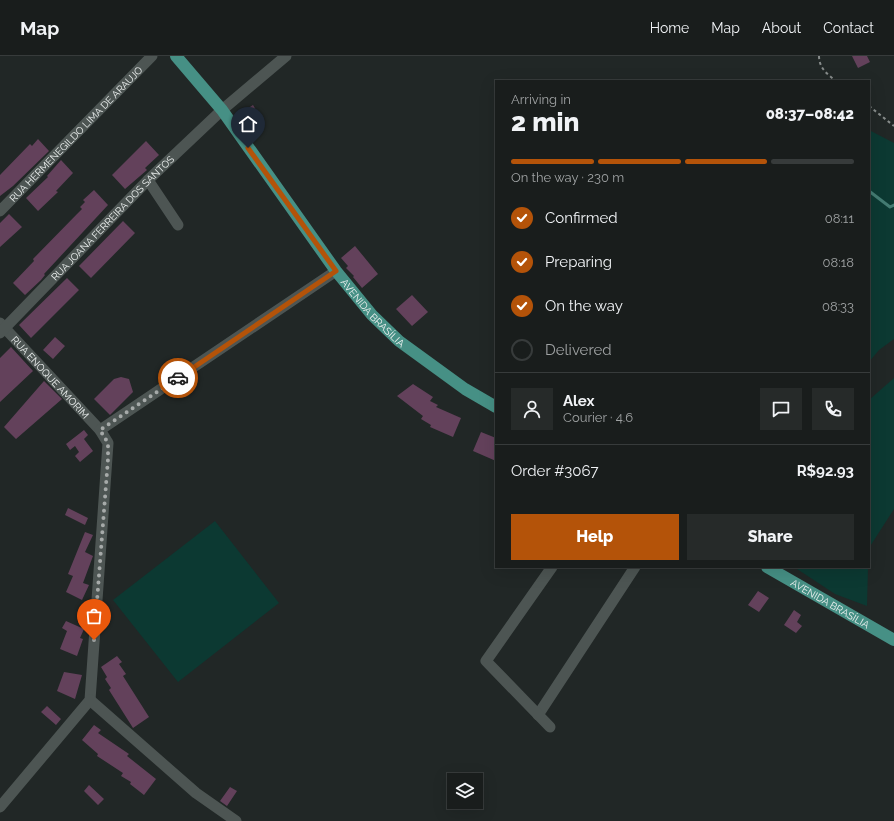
<!DOCTYPE html>
<html lang="en">
<head>
<meta charset="utf-8">
<style>
  body { margin:0; font-family:Raleway,sans-serif; background:#262a29; color:#f1f3f6; height:100vh; display:flex; flex-direction:column; font-size:15px; white-space:nowrap }
  * { box-sizing:border-box; margin:0 }
  p { font-size:13px; color:#9fa2a3 }
  .icon { flex:none; width:22px; height:22px; fill:none; stroke:currentColor; stroke-width:2; stroke-linecap:round; stroke-linejoin:round }
  .map { position:relative; flex:1; overflow:hidden }
  .side { position:absolute; left:495px; top:24px; width:375px; height:488px; display:flex; flex-direction:column; background:#191d1c; border-radius:0px; box-shadow:0 4px 16px #0002,0 0 0 1px #373b3b }
  .side>* { flex:none }
  .fabs { position:absolute; left:447px; top:717px; display:grid; gap:8px }
  .fabs a { display:grid; place-items:center; width:36px; height:36px; border-radius:0px; background:#191d1c; box-shadow:0 4px 16px #0002,0 0 0 1px #373b3b; font-size:20px }
  .pin { position:absolute; display:grid; place-items:center; width:34px; height:34px; color:#fff; margin:-41px -17px; border-radius:50% 50% 50% 0; rotate:-45deg; box-shadow:0 0 4px #0007 }
  .pin .icon { rotate:45deg }
  .courier { position:absolute; display:grid; place-items:center; width:40px; height:40px; margin:-20px; border:3px solid #b45309; border-radius:50%; background:#fff; color:#222; box-shadow:0 1px 5px #0007 }
  .overview em { font-style:normal; font-weight:800 }
  .overview div { display:flex; flex-direction:column-reverse }
  .overview { display:flex; align-items:center; justify-content:space-between; height:68px; padding:0 16px }
  h1 { font-size:26px; font-weight:800; line-height:30px }
  .bar { display:grid; grid-template-columns:repeat(4,1fr); gap:6px 4px; align-content:center; height:48px; padding:0 16px }
  .bar i { height:5px; border-radius:3px; background:#373b3b }
  .bar .selected { background:#b45309 }
  .bar p { grid-column:span 4 }
  .line { display:flex; align-items:center; gap:10px; padding:0 16px; border-top:1px solid #373b3b }
  .line div { flex:1 }
  .round { display:grid; place-items:center; flex:none; width:42px; height:42px; border-radius:0px; background:#262a29 }
  ol { padding:0 16px; list-style:none }
  li { display:flex; align-items:center; gap:12px; height:44px }
  li p { margin-inline-start:auto }
  li .icon { padding:4px; border-radius:50%; background:#b45309; color:#fff; stroke-width:4 }
  li:last-child { color:#9fa2a3 }
  li i { width:22px; height:22px; border:2px solid #373b3b; border-radius:50% }
  .cta { display:flex; gap:8px; margin-top:auto; padding:8px 16px }
  .cta a { flex:1; height:46px; border-radius:0px; background:#b45309; color:#fff; font-size:16px; font-weight:800; line-height:46px; text-align:center }
  .cta a+a { background:#262a29; color:#f1f3f6 }
  header { display:flex; align-items:center; gap:24px; box-sizing:border-box; height:56px; padding:0 20px; background:#191d1c; border-bottom:1px solid #373b3b }
  header strong { font-size:19px }
  nav { display:flex; gap:22px; margin-inline-start:auto; font-size:14px }
  .map>svg:first-child { display:block }
  .green { fill:#0c3932 }
  .lines { fill:none; stroke-linecap:round; stroke-linejoin:round }
  .stream { stroke:#447b72; stroke-width:3 }
  .building { fill:#63415b }
  .path { stroke:#878c8b; stroke-width:2; stroke-dasharray:3 3; stroke-linecap:butt }
  .minor { stroke:#4d5553; stroke-width:11 }
  .major { stroke:#469085; stroke-width:12 }
  .done { stroke:#a6aaa9; stroke-width:4; stroke-dasharray:0 7.2 }
  .route { stroke:#b45309; stroke-width:5 }
  .labels { text-anchor:middle; stroke-width:3; stroke-linejoin:round; paint-order:stroke }
  .street-label { font-size:10px; fill:#edf1f0; stroke:#0d100f }
</style>
</head>
<body>
<header>
<strong>Map</strong>
<nav><a>Home</a><a>Map</a><a>About</a><a>Contact</a></nav>
</header>
<div class="map">
<svg width="894" height="765" viewBox="0 0 894 765">
  <rect width="100%" height="100%" fill="#212726"/>
  <path class="green" d="M 869,74 L 894,87 L 894,283 L 879,294 L 869,306 Z
    M 894,322 L 894,453 L 869,492 L 869,344 Z
    M 215,465 L 279,547 L 178,626 L 113,544 Z
    M 794,511 L 868,511 L 867,550 L 835,538 Z"/>
  <g class="lines">
    <path class="stream" d="M 869,135 L 890,151 L 894,149"/>
  </g>
  <path class="building" d="M 852,0 L 867,0 L 870,6 L 858,12 Z
    M 253,49 L 264,67 L 251,74 L 241,57 Z
    M 38,83 L 49,95 L 13,130 L 0,140 L 0,119 L 30,88 L 32,90 Z
    M 146,85 L 159,99 L 145,112 L 147,114 L 125,133 L 112,119 Z
    M 61,104 L 73,117 L 56,135 L 58,136 L 38,155 L 26,142 L 48,121 L 47,120 Z
    M 94,134 L 108,149 L 44,218 L 45,219 L 41,224 L 25,239 L 13,227 L 34,205 L 33,203 L 77,158 L 82,153 L 80,151 L 85,146 L 83,144 Z
    M 9,158 L 22,171 L 0,191 L 0,167 Z
    M 123,165 L 135,177 L 91,222 L 79,210 Z
    M 355,190 L 378,218 L 362,232 L 353,221 L 354,220 L 346,212 L 348,210 L 341,202 Z
    M 67,222 L 79,234 L 31,282 L 19,269 Z
    M 412,239 L 428,256 L 412,270 L 396,253 Z
    M 55,281 L 65,290 L 53,303 L 43,294 Z
    M 11,291 L 33,315 L 0,346 L 0,302 Z
    M 121,321 L 129,323 L 133,336 L 110,359 L 94,343 L 114,323 Z
    M 44,325 L 62,343 L 16,383 L 4,371 Z
    M 413,328 L 433,341 L 430,345 L 438,349 L 436,351 L 461,362 L 453,381 L 430,371 L 431,369 L 421,363 L 423,360 L 397,340 Z
    M 84,374 L 88,379 L 84,383 L 93,395 L 80,406 L 75,400 L 79,396 L 75,390 L 70,394 L 66,388 Z
    M 481,376 L 496,382 L 496,405 L 473,395 Z
    M 68,452 L 88,462 L 85,469 L 65,459 Z
    M 85,476 L 93,479 L 85,496 L 93,500 L 83,527 L 89,529 L 82,544 L 66,536 L 73,520 L 68,518 Z
    M 758,535 L 769,542 L 759,556 L 748,549 Z
    M 794,554 L 801,559 L 797,566 L 802,570 L 796,577 L 784,569 Z
    M 66,565 L 84,573 L 80,582 L 83,583 L 77,600 L 60,593 L 67,575 L 62,572 Z
    M 117,600 L 122,606 L 119,608 L 126,618 L 123,620 L 149,661 L 133,672 L 109,634 L 111,632 L 105,623 L 107,621 L 101,611 Z
    M 64,616 L 82,619 L 75,643 L 57,635 Z
    M 47,650 L 61,663 L 56,669 L 41,656 Z
    M 94,669 L 101,674 L 98,677 L 129,698 L 127,700 L 156,723 L 144,739 L 130,728 L 131,726 L 121,720 L 123,717 L 97,700 L 98,698 L 82,684 Z
    M 89,729 L 104,743 L 98,749 L 84,735 Z
    M 230,731 L 237,735 L 227,750 L 220,745 Z"/>
  <g class="lines">
    <path class="path" d="M 819,0 C 819,12 827,18 836,25
      M 869,50 L 894,70"/>
    <g class="minor">
      <path d="M 148,124 L 178,169"/>
      <path id="s1" d="M 0,155 L 152,0"/>
      <path id="s2" d="M 0,267 L 100,374 L 108,387 L 90,644 L 0,751"/>
      <path id="s3" d="M 0,277 L 148,124 L 222,54 L 286,0"/>
      <path d="M 100,374 L 336,215"/>
      <path d="M 90,644 L 196,737 L 236,765"/>
      <path d="M 538,659 L 635,511"/>
      <path d="M 550,671 L 486,605 L 552,511"/>
    </g>
    <g class="major">
      <path id="s4" d="M 176,0 L 222,54 L 336,215 L 372,259 L 399,285 L 465,333 L 496,351"/>
      <path id="s5" d="M 767,511 L 894,584"/>
    </g>
  </g>
  <g class="lines">
    <path class="done" d="M 94,584 L 108,403 L 108,387 L 100,374 L 178,322"/>
    <path class="route" d="M 178,322 L 336,215 L 248,92"/>
  </g>
  <g class="labels">
    <g class="street-label">
      <text dy="4" stroke="none"><textPath href="#s1" startOffset="108">RUA HERMENEGILDO LIMA DE ARAUJO</textPath></text>
      <text dy="4" stroke="none"><textPath href="#s3" startOffset="161">RUA JOANA FERREIRA DOS SANTOS</textPath></text>
      <text dy="4" stroke="none"><textPath href="#s4" startOffset="324">AVENIDA BRASÍLIA</textPath></text>
      <text dy="4" stroke="none"><textPath href="#s2" startOffset="74">RUA ENOQUE AMORIM</textPath></text>
      <text dy="4" stroke="none"><textPath href="#s5" startOffset="73">AVENIDA BRASÍLIA</textPath></text>
    </g>
  </g>
</svg>
<div class="fabs">
<a><svg class="icon" aria-label="layers" viewBox="0 0 24 24"><path d="M12 4l9 5-9 5-9-5zM3 14l9 5 9-5"/></svg></a>
</div>
<div class="pin" style="left:94px;top:584px;background:#ea580c"><svg class="icon" aria-label="bag" viewBox="0 0 24 24"><path d="M5 8h14l-1 12H6zM9 8a3 3 0 0 1 6 0"/></svg></div>
<div class="pin" style="left:248px;top:92px;background:#1f2937"><svg class="icon" aria-label="home" viewBox="0 0 24 24"><path d="M3 11l9-7 9 7M6 9v11h12V9"/></svg></div>
<div class="courier" style="left:178px;top:322px"><svg class="icon" aria-label="car" viewBox="0 0 24 24"><path d="M5 17H2v-5l4-1 3-4h7l3 4 3 1v5h-3M9 17h6M6 11h13"/><circle cx="7" cy="17" r="2"/><circle cx="17" cy="17" r="2"/></svg></div>
<section class="side">
<div class="overview"><div><h1>2 min</h1><p>Arriving in</p></div><em>08:37–08:42</em></div>
<div class="bar"><i class="selected"></i><i class="selected"></i><i class="selected"></i><i></i><p>On the way · 230 m</p></div>
<ol>
<li><svg class="icon" aria-label="check" viewBox="0 0 24 24"><path d="M5 12l5 5 9-10"/></svg>Confirmed<p>08:11</p></li>
<li><svg class="icon" aria-label="check" viewBox="0 0 24 24"><path d="M5 12l5 5 9-10"/></svg>Preparing<p>08:18</p></li>
<li><svg class="icon" aria-label="check" viewBox="0 0 24 24"><path d="M5 12l5 5 9-10"/></svg>On the way<p>08:33</p></li>
<li><i></i>Delivered</li>
</ol>
<div class="line" style="height:72px"><a class="round"><svg class="icon" aria-label="person" viewBox="0 0 24 24"><circle cx="12" cy="8" r="4"/><path d="M4 21q1-7 8-7t8 7"/></svg></a><div><b>Alex</b><p>Courier · 4.6</p></div><a class="round"><svg class="icon" aria-label="chat" viewBox="0 0 24 24"><path d="M4 5h16v11H9l-5 4z"/></svg></a><a class="round"><svg class="icon" aria-label="phone" viewBox="0 0 24 24"><path d="M5 4h4l2 5-3 2q2 4 5 5l2-3 5 2v4C11 20 4 13 5 4z"/></svg></a></div>
<div class="line" style="height:52px"><div>Order #3067</div><b>R$92.93</b></div>
<div class="cta"><a>Help</a><a>Share</a></div>
</section>
</div>
</body>
</html>
